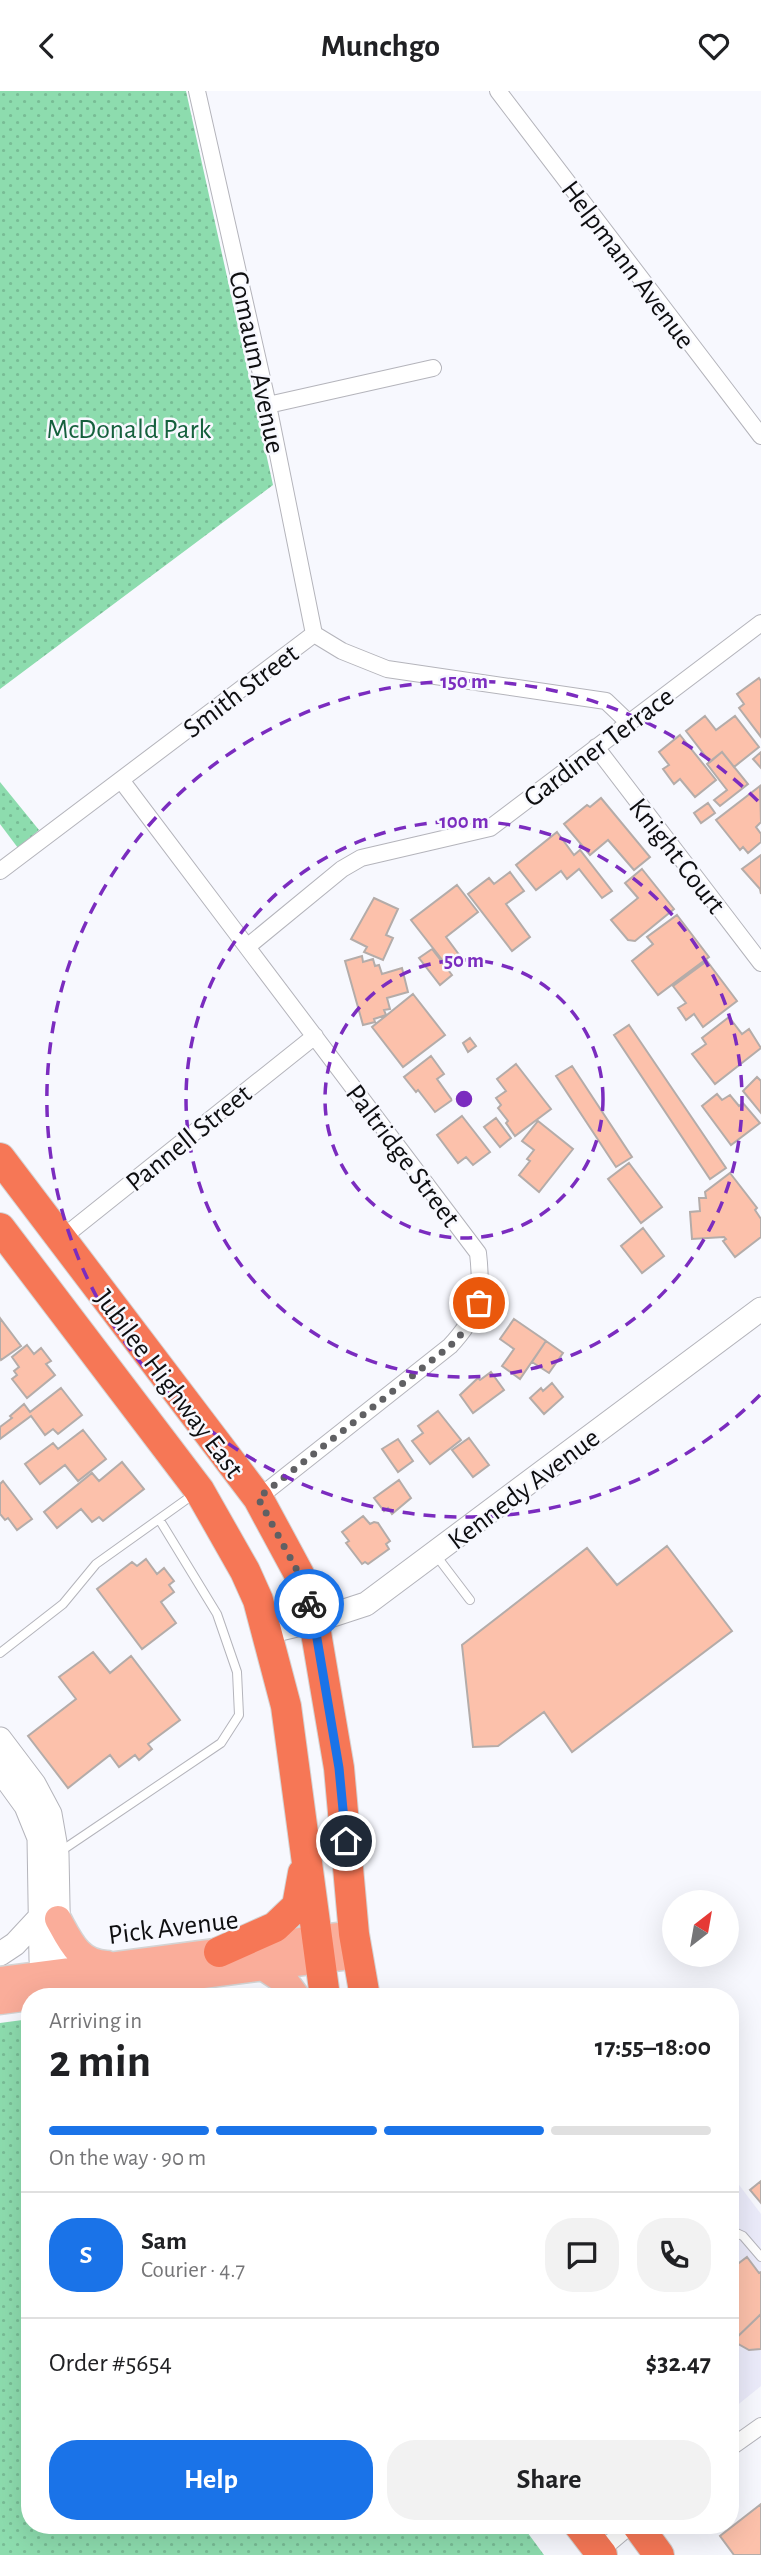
<!DOCTYPE html>
<html lang="en">
<head>
<meta charset="utf-8">
<style>
  body { margin:0; font-family:"Alegreya Sans",sans-serif; background:#f2f2f2; color:#202124; height:100vh; display:flex; flex-direction:column; font-size:26px; white-space:nowrap }
  * { box-sizing:border-box; margin:0 }
  p { font-size:23px; color:#757577 }
  .icon { flex:none; width:38px; height:38px; fill:none; stroke:currentColor; stroke-width:2; stroke-linecap:round; stroke-linejoin:round }
  .map { position:relative; flex:1; overflow:hidden }
  .details { position:absolute; left:21px; top:1897px; width:718px; height:546px; display:flex; flex-direction:column; background:#fff; border-radius:28px; box-shadow:0 7px 28px #0002 }
  .details>* { flex:none }
  .needle { width:46px; rotate:31deg }
  .tools { position:absolute; left:662px; top:1799px; display:grid; gap:14px }
  .tools a { display:grid; place-items:center; width:77px; height:77px; border-radius:50%; background:#fff; box-shadow:0 7px 28px #0002; font-size:35px }
  .pin { position:absolute; display:grid; place-items:center; width:60px; height:60px; color:#fff; margin:-30px; border:4px solid #fff; border-radius:50%; box-shadow:0 2px 7px #0007 }
  .courier { position:absolute; display:grid; place-items:center; width:70px; height:70px; margin:-35px; border:5px solid #1a73e8; border-radius:50%; background:#fff; color:#222; box-shadow:0 2px 9px #0007 }
  .headline em { font-style:normal; font-weight:700 }
  .headline div { display:flex; flex-direction:column-reverse }
  .headline { display:flex; align-items:center; justify-content:space-between; height:119px; padding:0 28px }
  h1 { font-size:46px; font-weight:700; line-height:52px }
  .bar { display:grid; grid-template-columns:repeat(4,1fr); gap:10px 7px; align-content:center; height:84px; padding:0 28px }
  .bar i { height:9px; border-radius:5px; background:#e0e0e0 }
  .bar .active { background:#1a73e8 }
  .bar p { grid-column:span 4 }
  .line { display:flex; align-items:center; gap:18px; padding:0 28px; border-top:2px solid #e0e0e0 }
  .line div { flex:1 }
  .round { display:grid; place-items:center; flex:none; width:74px; height:74px; border-radius:28px; background:#f2f2f2 }
  .button { display:flex; gap:14px; margin-top:auto; padding:14px 28px }
  .button a { flex:1; height:80px; border-radius:28px; background:#1a73e8; color:#fff; font-size:28px; font-weight:700; line-height:80px; text-align:center }
  .button a+a { background:#f2f2f2; color:#202124 }
  header { display:flex; justify-content:space-between; align-items:center; height:91px; padding:0 28px; background:#fff; font-size:32px; font-weight:700 }
  .map>svg:first-child { display:block }
  .built { fill:#ebebfa }
  .park { fill:url(#park-dots) }
  .building { fill:#fcc1ab; stroke:#b4aca9; stroke-width:2 }
  .lines { fill:none; stroke-linecap:round; stroke-linejoin:round }
  .lane-casing { stroke:#b4b4bb; stroke-width:10 }
  .street-casing { stroke:#b4b4bb; stroke-width:18 }
  .secondary-casing { stroke:#b4b4bb; stroke-width:25 }
  .primary-casing { stroke:#d4d4d4; stroke-width:29 }
  .highway-casing { stroke:#d4d4d4; stroke-width:32 }
  .lane { stroke:#fff; stroke-width:8 }
  .street { stroke:#fff; stroke-width:16 }
  .secondary { stroke:#fff; stroke-width:23 }
  .primary { stroke:#faad9a; stroke-width:26 }
  .highway { stroke:#f67756; stroke-width:30 }
  .done { stroke:#606063; stroke-width:7; stroke-dasharray:0 12.6 }
  .route { stroke:#1a73e8; stroke-width:9 }
  .ring { fill:none; stroke:#7b2cbf; stroke-width:3.5; stroke-dasharray:12 9 }
  .labels { text-anchor:middle; stroke-width:5; stroke-linejoin:round; paint-order:stroke }
  .street-label { font-size:28px; fill:#0e0e10; stroke:#f7f8fe }
  .park-label { font-size:28px; fill:#15603d; stroke:#f7f8fe }
  .centre { fill:#7b2cbf; stroke:#f7f8fe; stroke-width:3.5 }
  .ring-label { font-size:21px; text-anchor:middle; font-weight:bold; fill:#7b2cbf; stroke:#f7f8fe; stroke-width:5; stroke-linejoin:round; paint-order:stroke }
</style>
</head>
<body>
<header><svg class="icon" aria-label="back" viewBox="0 0 24 24"><path d="M15 5l-7 7 7 7"/></svg>Munchgo<svg class="icon" aria-label="heart" viewBox="0 0 24 24"><path d="M12 20l-8-8c-3-5 5-10 8-4 3-6 11-1 8 4z"/></svg></header>
<div class="map">
<svg width="761" height="2464" viewBox="0 0 761 2464">
  <defs>
    <pattern id="park-dots" width="8" height="8" patternUnits="userSpaceOnUse" patternTransform="scale(1.75)"><rect width="8" height="8" fill="#8ddcae"/><path d="M2 2h.1M6 6h.1" fill="none" stroke="#78bc95" stroke-width="1.8" stroke-linecap="round"/></pattern>
  </defs>
  <rect width="100%" height="100%" fill="#f7f8fe"/>
  <path class="built" d="M 730,2082 L 761,2123 L 761,2295 L 730,2320 Z"/>
  <path class="park" d="M 0,0 L 186,0 L 273,394 L 0,598 Z
    M 0,691 L 39,739 L 18,757 L 0,733 Z
    M 30,1928 L 30,2434 L 522,2434 L 544,2464 L 0,2464 L 0,1932 Z"/>
  <path class="building" d="M 759,587 L 761,590 L 761,646 L 739,617 L 744,613 L 737,603 Z
    M 705,625 L 716,639 L 735,625 L 759,656 L 734,676 L 722,661 L 710,671 L 686,640 Z
    M 680,644 L 716,689 L 695,706 L 680,688 L 674,693 L 663,678 L 669,674 L 659,661 Z
    M 722,661 L 748,693 L 720,715 L 714,709 L 727,699 L 707,673 Z
    M 761,661 L 761,677 L 753,668 Z
    M 760,695 L 761,731 L 756,736 L 761,743 L 761,751 L 748,762 L 743,756 L 740,759 L 716,729 Z
    M 601,707 L 650,766 L 634,779 L 608,749 L 590,764 L 564,733 L 587,714 L 590,716 Z
    M 708,712 L 715,722 L 701,732 L 694,722 Z
    M 557,741 L 574,764 L 580,759 L 612,800 L 602,807 L 579,778 L 567,788 L 561,780 L 536,799 L 516,774 Z
    M 761,764 L 761,803 L 760,798 L 742,778 Z
    M 642,778 L 674,818 L 635,850 L 628,849 L 611,829 L 638,807 L 625,792 Z
    M 510,781 L 524,800 L 506,813 L 530,846 L 512,860 L 468,803 L 489,787 L 494,793 Z
    M 457,794 L 478,821 L 446,846 L 460,865 L 447,875 L 411,829 Z
    M 374,807 L 398,818 L 386,844 L 393,847 L 383,869 L 364,861 L 367,856 L 351,848 Z
    M 677,824 L 709,866 L 658,904 L 632,870 L 653,853 L 647,846 Z
    M 432,858 L 452,884 L 440,894 L 419,867 Z
    M 362,865 L 363,871 L 373,868 L 375,875 L 379,874 L 382,883 L 402,877 L 408,901 L 387,907 L 390,918 L 384,919 L 386,924 L 374,928 L 375,931 L 363,934 L 345,870 Z
    M 707,870 L 737,910 L 703,936 L 694,923 L 686,929 L 678,917 L 686,912 L 673,895 Z
    M 413,903 L 445,944 L 403,976 L 372,936 Z
    M 729,926 L 742,943 L 749,938 L 761,957 L 715,993 L 692,963 L 706,953 L 702,947 Z
    M 629,934 L 726,1077 L 710,1088 L 614,944 Z
    M 470,947 L 476,955 L 468,961 L 463,952 Z
    M 431,965 L 444,983 L 437,988 L 452,1009 L 435,1021 L 418,999 L 416,1001 L 404,986 Z
    M 516,973 L 551,1018 L 515,1045 L 506,1032 L 508,1030 L 498,1017 L 501,1014 L 496,1007 L 506,1000 L 497,988 Z
    M 572,975 L 632,1066 L 616,1076 L 556,985 Z
    M 757,986 L 761,990 L 761,1022 L 743,1000 Z
    M 717,1003 L 722,1009 L 730,1004 L 739,1015 L 743,1012 L 760,1032 L 731,1054 L 702,1015 Z
    M 462,1025 L 490,1061 L 473,1074 L 466,1066 L 458,1072 L 437,1044 Z
    M 496,1027 L 511,1047 L 500,1056 L 484,1036 Z
    M 538,1030 L 573,1058 L 539,1101 L 519,1084 L 530,1070 L 527,1068 L 534,1059 L 522,1050 Z
    M 629,1072 L 662,1116 L 641,1132 L 608,1088 Z
    M 730,1082 L 757,1117 L 755,1119 L 761,1128 L 761,1146 L 735,1166 L 723,1150 L 726,1148 L 724,1146 L 692,1148 L 690,1121 L 700,1120 L 699,1107 L 706,1107 L 705,1101 Z
    M 643,1137 L 664,1165 L 642,1182 L 621,1155 Z
    M 0,1227 L 21,1255 L 1,1269 L 0,1267 Z
    M 514,1228 L 546,1250 L 520,1288 L 502,1275 L 514,1258 L 500,1248 Z
    M 546,1250 L 563,1262 L 549,1282 L 532,1271 Z
    M 27,1254 L 34,1263 L 41,1257 L 51,1270 L 46,1273 L 55,1284 L 27,1307 L 12,1288 L 17,1284 L 14,1280 L 19,1276 L 12,1266 Z
    M 491,1281 L 504,1299 L 473,1322 L 460,1304 L 478,1287 L 480,1289 Z
    M 552,1292 L 563,1306 L 544,1323 L 530,1307 L 541,1297 L 543,1300 Z
    M 61,1297 L 82,1324 L 58,1343 L 53,1338 L 45,1344 L 31,1325 L 0,1348 L 0,1336 L 12,1327 L 10,1325 L 24,1313 L 30,1321 Z
    M 438,1320 L 461,1349 L 430,1373 L 412,1350 L 423,1342 L 418,1335 Z
    M 83,1339 L 106,1368 L 78,1390 L 65,1374 L 40,1393 L 25,1373 L 53,1352 L 58,1358 Z
    M 469,1347 L 489,1374 L 473,1386 L 452,1359 Z
    M 398,1348 L 413,1370 L 398,1381 L 382,1358 Z
    M 122,1371 L 144,1398 L 103,1430 L 99,1426 L 92,1431 L 81,1418 L 57,1437 L 44,1421 L 92,1382 L 99,1390 Z
    M 399,1389 L 411,1407 L 392,1423 L 388,1417 L 384,1420 L 374,1407 Z
    M 3,1390 L 32,1428 L 17,1439 L 8,1427 L 5,1429 L 0,1423 L 0,1393 Z
    M 363,1425 L 370,1433 L 374,1431 L 378,1432 L 390,1450 L 386,1453 L 389,1458 L 368,1473 L 365,1471 L 362,1473 L 346,1452 L 349,1450 L 342,1441 Z
    M 667,1455 L 732,1540 L 572,1661 L 544,1621 L 498,1655 L 473,1656 L 462,1554 L 587,1457 L 617,1494 Z
    M 146,1468 L 157,1483 L 164,1477 L 174,1490 L 169,1494 L 174,1501 L 161,1511 L 176,1532 L 142,1558 L 97,1498 L 132,1471 L 137,1475 Z
    M 93,1561 L 110,1582 L 131,1565 L 180,1629 L 148,1653 L 152,1658 L 139,1669 L 135,1664 L 119,1676 L 110,1664 L 68,1697 L 28,1645 L 76,1608 L 59,1586 Z
    M 761,2090 L 761,2112 L 750,2099 Z
    M 747,2166 L 759,2182 L 761,2181 L 761,2223 L 733,2250 L 730,2247 L 730,2176 L 731,2178 Z
    M 761,2223 L 761,2258 L 749,2259 L 733,2250 Z
    M 761,2413 L 761,2464 L 734,2464 L 720,2445 Z"/>
  <g class="lines">
    <defs>
      <path id="lane" d="M 435,1463 L 470,1509
        M 0,1562 L 63,1513 L 96,1473 L 194,1403
        M 61,1760 L 221,1652 L 239,1624 L 237,1581 L 217,1523 L 159,1428
        M 730,2139 L 743,2145 L 761,2166"/>
      <path id="street" d="M 197,0 L 268,314 L 314,543
        M 498,0 L 761,345
        M 268,314 L 433,277
        M 596,656 L 761,872
        M 121,689 L 478,1162 C 483,1205 479,1224 450,1255 L 258,1407
        M 0,780 L 314,543 L 342,560 L 387,578 L 606,610 L 629,632
        M 247,856 L 342,778 L 361,767 L 490,737 L 761,532
        M 62,1147 L 315,945
        M 730,2357 L 761,2335
        M 599,2461 L 631,2434"/>
      <path id="secondary" d="M 267,1541 L 314,1530 L 366,1513 L 761,1218
        M 0,1648 L 34,1693 L 50,1723 L 57,1763 L 59,1866 L 50,1882
        M 0,1679 L 26,1715 L 39,1747 L 41,1869 L 50,1882 L 52,1893
        M 0,1863 L 15,1853 L 41,1825"/>
      <path id="primary" d="M 58,1828 C 70,1850 79,1872 107,1873
        M 263,1876 L 286,1891 L 297,1906
        M 0,1889 L 354,1843
        M 34,1906 L 357,1864
        M 0,1910 L 30,1906"/>
      <path id="highway" d="M 0,1067 L 258,1407 L 299,1483 L 314,1530 L 339,1677 L 354,1843 L 365,1906
        M 0,1137 L 199,1399 L 245,1480 L 258,1509 L 286,1615 L 325,1906
        M 219,1861 L 275,1836 L 297,1815 L 303,1782
        M 579,2434 L 602,2464
        M 637,2434 L 659,2464"/>
    </defs>
    <use href="#lane" class="lane-casing"/>
    <use href="#street" class="street-casing"/>
    <use href="#secondary" class="secondary-casing"/>
    <use href="#primary" class="primary-casing"/>
    <use href="#highway" class="highway-casing"/>
    <use href="#lane" class="lane"/>
    <use href="#street" class="street"/>
    <use href="#secondary" class="secondary"/>
    <use href="#primary" class="primary"/>
    <use href="#highway" class="highway"/>
  </g>
  <g class="lines">
    <path class="done" d="M 309,1513 L 299,1483 L 258,1407 L 450,1255 L 468,1236 L 479,1212"/>
    <path class="route" d="M 309,1513 L 314,1530 L 339,1677 L 346,1750"/>
  </g>
  <g class="ring">
    <circle cx="464" cy="1008" r="139"/>
    <circle cx="464" cy="1008" r="278"/>
    <path d="M760 1304A418 418 0 1 1 760 712"/>
  </g>
  <g class="labels">
    <g class="street-label">
      <text transform="translate(629 173) rotate(53)" y="10">Helpmann Avenue</text>
      <text transform="translate(258 271) rotate(78)" y="10">Comaum Avenue</text>
      <text transform="translate(240 599) rotate(-37)" y="10">Smith Street</text>
      <text transform="translate(598 655) rotate(-37)" y="10">Gardiner Terrace</text>
      <text transform="translate(678 764) rotate(52)" y="10">Knight Court</text>
      <text transform="translate(188 1046) rotate(-39)" y="10">Pannell Street</text>
      <text transform="translate(404 1064) rotate(53)" y="10">Paltridge Street</text>
      <text transform="translate(170 1292) rotate(53)" y="10">Jubilee Highway East</text>
      <text transform="translate(523 1397) rotate(-37)" y="10">Kennedy Avenue</text>
      <text transform="translate(173 1835) rotate(-7)" y="10">Pick Avenue</text>
    </g>
    <g class="park-label">
      <text x="129" y="347">McDonald Park</text>
    </g>
  </g>
  <circle cx="464" cy="1008" r="10" class="centre"/>
  <g class="ring-label">
    <text x="464" y="597">150 m</text>
    <text x="464" y="737">100 m</text>
    <text x="464" y="876">50 m</text>
  </g>
</svg>
<div class="tools">
<a><svg class="needle" viewBox="-14 -14 28 28"><path d="M0-13l5 13h-10z" fill="#e53935"/><path d="M0 13l5-13h-10z" fill="#757577"/></svg></a>
</div>
<div class="pin" style="left:479px;top:1212px;background:#ea580c"><svg class="icon" aria-label="bag" viewBox="0 0 24 24"><path d="M5 8h14l-1 12H6zM9 8a3 3 0 0 1 6 0"/></svg></div>
<div class="pin" style="left:346px;top:1750px;background:#1f2937"><svg class="icon" aria-label="home" viewBox="0 0 24 24"><path d="M3 11l9-7 9 7M6 9v11h12V9"/></svg></div>
<div class="courier" style="left:309px;top:1513px"><svg class="icon" aria-label="bike" viewBox="0 0 24 24"><circle cx="6" cy="16" r="4"/><circle cx="18" cy="16" r="4"/><path d="M6 16l4-8h5l3 8M10 8l3 8H6M13 5h3"/></svg></div>
<section class="details">
<div class="headline"><div><h1>2 min</h1><p>Arriving in</p></div><em>17:55–18:00</em></div>
<div class="bar"><i class="active"></i><i class="active"></i><i class="active"></i><i></i><p>On the way · 90 m</p></div>
<div class="line" style="height:126px"><b class="round" style="background:#1a73e8;color:#fff">S</b><div><b>Sam</b><p>Courier · 4.7</p></div><a class="round"><svg class="icon" aria-label="chat" viewBox="0 0 24 24"><path d="M4 5h16v11H9l-5 4z"/></svg></a><a class="round"><svg class="icon" aria-label="phone" viewBox="0 0 24 24"><path d="M5 4h4l2 5-3 2q2 4 5 5l2-3 5 2v4C11 20 4 13 5 4z"/></svg></a></div>
<div class="line" style="height:91px"><div>Order #5654</div><b>$32.47</b></div>
<div class="button"><a>Help</a><a>Share</a></div>
</section>
</div>
</body>
</html>
